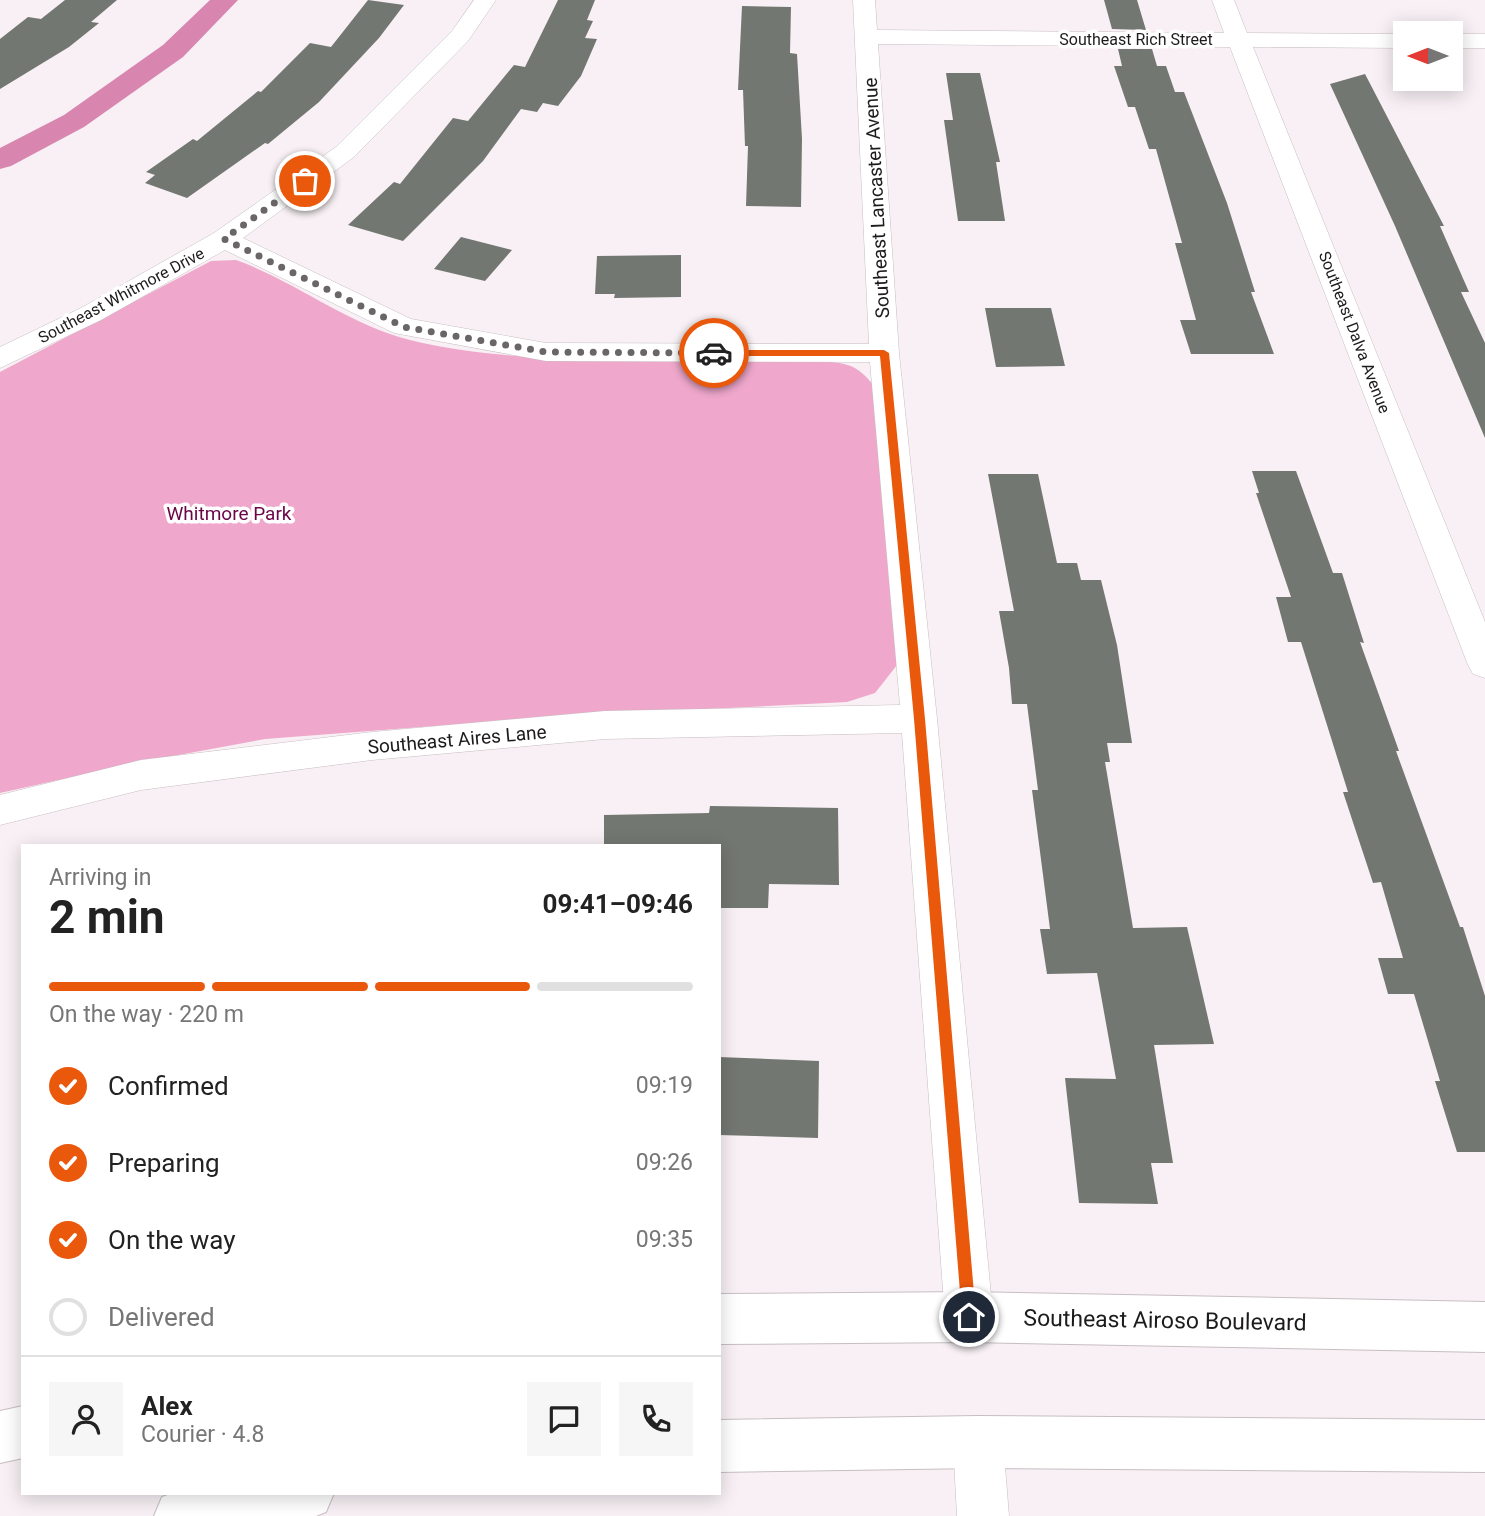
<!DOCTYPE html>
<html lang="en">
<head>
<meta charset="utf-8">
<style>
  body { margin:0; font-family:Roboto,sans-serif; background:#f6f6f6; color:#222; height:100vh; display:flex; flex-direction:column; font-size:26px; white-space:nowrap }
  * { box-sizing:border-box; margin:0 }
  p { font-size:23px; color:#767676 }
  .icon { flex:none; width:38px; height:38px; fill:none; stroke:currentColor; stroke-width:2; stroke-linecap:round; stroke-linejoin:round }
  .map { position:relative; flex:1; overflow:hidden }
  .drawer { position:absolute; left:21px; top:844px; width:700px; height:651px; display:flex; flex-direction:column; background:#fff; border-radius:0px; box-shadow:0 4px 18px #0003 }
  .drawer>* { flex:none }
  .needle { width:46px; rotate:270deg }
  .fabs { position:absolute; left:1393px; top:21px; display:grid; gap:14px }
  .fabs a { display:grid; place-items:center; width:70px; height:70px; border-radius:0px; background:#fff; box-shadow:0 4px 18px #0003; font-size:35px }
  .pin { position:absolute; display:grid; place-items:center; width:60px; height:60px; color:#fff; margin:-30px; border:4px solid #fff; border-radius:50%; box-shadow:0 2px 7px #0007 }
  .courier { position:absolute; display:grid; place-items:center; width:70px; height:70px; margin:-35px; border:5px solid #ea580c; border-radius:50%; background:#fff; color:#222; box-shadow:0 2px 9px #0007 }
  .headline em { font-style:normal; font-weight:700 }
  .headline div { display:flex; flex-direction:column-reverse }
  .headline { display:flex; align-items:center; justify-content:space-between; height:119px; padding:0 28px }
  h1 { font-size:46px; font-weight:700; line-height:52px }
  .bar { display:grid; grid-template-columns:repeat(4,1fr); gap:10px 7px; align-content:center; height:84px; padding:0 28px }
  .bar i { height:9px; border-radius:5px; background:#e0e0e0 }
  .bar .current { background:#ea580c }
  .bar p { grid-column:span 4 }
  .line { display:flex; align-items:center; gap:18px; padding:0 28px; border-top:2px solid #e0e0e0 }
  .line div { flex:1 }
  .round { display:grid; place-items:center; flex:none; width:74px; height:74px; border-radius:0px; background:#f6f6f6 }
  ol { padding:0 28px; list-style:none }
  li { display:flex; align-items:center; gap:21px; height:77px }
  li p { margin-inline-start:auto }
  li .icon { padding:7px; border-radius:50%; background:#ea580c; color:#fff; stroke-width:4 }
  li:last-child { color:#767676 }
  li i { width:38px; height:38px; border:4px solid #e0e0e0; border-radius:50% }
  .map>svg:first-child { display:block }
  .green { fill:#efa7cb }
  .lines { fill:none; stroke-linecap:round; stroke-linejoin:round }
  .canal { fill:#d886b0; fill-rule:evenodd }
  .building { fill:#737771 }
  .minor-casing { stroke:#c7bec2; stroke-width:1 }
  .secondary-casing { stroke:#c7bec2; stroke-width:2 }
  .minor { fill:#fff; fill-rule:evenodd }
  .secondary { fill:#fff; fill-rule:evenodd }
  .route { fill:#ea580c }
  .done { stroke:#6a6668; stroke-width:7; stroke-dasharray:0 12.6 }
  .labels { text-anchor:middle; stroke-width:7; stroke-linejoin:round; paint-order:stroke }
  .far-street-label { font-size:16px; fill:#1e1b1c; stroke:#fff }
  .street-label { font-size:19px; fill:#1e1b1c; stroke:#fff }
  .park-label { font-size:19px; fill:#6b0548; stroke:#fff }
  .near-street-label { font-size:23px; fill:#1e1b1c; stroke:#fff }
</style>
</head>
<body>
<div class="map">
<svg width="1485" height="1516" viewBox="0 0 1485 1516">
  <rect width="100%" height="100%" fill="#f8f0f4"/>
  <path class="green" d="M 236,260 C 297,282 345,323 410,340 C 484,358 558,359 633,359 C 693,360 754,360 814,360 C 848,364 855,362 876,388 L 897,665 L 875,693 L 847,702 L 566,716 L 265,739 L 135,763 L 0,793 L 0,372 L 211,261 Z"/>
  <g class="lines">
    <path class="canal" d="M 210,0 L 238,0 L 183,57 L 84,127 L 11,166 L 0,169 L 0,148 L 64,115 L 163,45 Z"/>
  </g>
  <path class="building" d="M 65,0 L 117,0 L 91,22 L 99,23 L 69,47 L 0,89 L 0,39 L 28,17 L 41,19 Z
    M 368,0 L 404,5 L 379,38 L 319,102 L 268,144 L 265,143 L 187,198 L 145,183 L 155,175 L 146,172 L 193,139 L 197,141 L 258,91 L 261,92 L 310,43 L 331,47 Z
    M 558,0 L 595,0 L 587,20 L 593,21 L 585,38 L 597,39 L 581,76 L 558,106 L 543,103 L 537,112 L 521,109 L 483,161 L 403,241 L 348,225 L 394,182 L 400,184 L 453,118 L 468,121 L 514,65 L 525,67 Z
    M 1104,0 L 1137,0 L 1146,30 L 1112,29 Z
    M 742,6 L 791,7 L 790,53 L 797,54 L 802,139 L 801,207 L 746,206 L 748,146 L 745,146 L 743,90 L 738,90 Z
    M 1118,49 L 1152,49 L 1157,66 L 1166,66 L 1175,92 L 1184,92 L 1227,203 L 1255,292 L 1251,292 L 1274,354 L 1191,354 L 1180,320 L 1196,320 L 1175,243 L 1182,243 L 1156,149 L 1149,149 L 1135,107 L 1128,107 L 1114,66 L 1122,66 Z
    M 946,73 L 980,73 L 1000,162 L 996,162 L 1005,221 L 958,221 L 944,120 L 953,120 Z
    M 1365,74 L 1444,226 L 1440,226 L 1469,292 L 1461,292 L 1485,343 L 1485,438 L 1395,226 L 1330,84 Z
    M 461,237 L 512,250 L 485,281 L 434,269 Z
    M 681,255 L 681,297 L 614,298 L 615,294 L 595,294 L 597,256 Z
    M 985,308 L 1051,308 L 1065,366 L 996,367 Z
    M 1252,471 L 1296,471 L 1333,573 L 1342,573 L 1364,643 L 1360,642 L 1399,751 L 1396,751 L 1460,927 L 1463,927 L 1485,996 L 1485,1152 L 1457,1152 L 1435,1081 L 1440,1081 L 1414,994 L 1388,994 L 1378,958 L 1403,958 L 1381,882 L 1373,883 L 1343,792 L 1348,792 L 1301,642 L 1288,642 L 1276,597 L 1291,597 L 1256,493 L 1259,493 Z
    M 988,474 L 1038,474 L 1057,563 L 1077,563 L 1081,580 L 1101,580 L 1117,645 L 1132,743 L 1107,743 L 1110,762 L 1105,762 L 1133,928 L 1187,927 L 1214,1044 L 1154,1045 L 1173,1163 L 1151,1163 L 1158,1204 L 1079,1203 L 1065,1078 L 1116,1079 L 1097,973 L 1047,974 L 1040,929 L 1050,929 L 1032,790 L 1038,790 L 1027,704 L 1012,704 L 1009,668 L 999,611 L 1014,611 Z
    M 710,806 L 838,808 L 839,885 L 769,884 L 768,908 L 719,908 L 719,845 L 604,845 L 604,815 L 709,813 Z
    M 719,1057 L 819,1061 L 818,1138 L 719,1135 Z"/>
  <g class="lines">
    <defs>
      <path id="minor" d="M 474,0 L 496,0 L 468,41 L 354,157 L 243,238 L 411,319 L 546,343 L 869,344 L 853,0 L 875,0 L 877,30 L 1224,33 L 1212,0 L 1234,0 L 1247,33 L 1405,34 L 1405,48 L 1253,47 L 1485,622 L 1485,678 L 1473,674 L 1468,665 L 1230,47 L 878,44 L 899,353 L 937,719 L 993,1317 L 986,1334 L 969,1341 L 952,1334 L 945,1317 L 902,733 L 605,739 L 372,760 L 141,790 L 0,825 L 0,795 L 141,760 L 372,732 L 605,711 L 900,705 L 870,362 L 546,361 L 394,333 L 225,250 L 101,320 L 0,368 L 0,347 L 81,308 L 214,233 L 336,147 L 452,31 Z
        M 1451,34 L 1485,34 L 1485,48 L 1451,48 Z
        M 978,1417 L 996,1424 L 1003,1442 L 1009,1516 L 957,1516 L 953,1442 L 960,1424 Z"/>
      <path id="secondary" d="M 969,1292 L 1485,1302 L 1485,1352 L 969,1342 L 719,1344 L 719,1294 Z
        M 23,1406 L 23,1458 L 0,1463 L 0,1411 Z
        M 978,1416 L 1485,1420 L 1485,1472 L 978,1468 L 719,1472 L 719,1420 Z
        M 173,1493 L 334,1493 L 326,1512 L 316,1516 L 154,1516 L 162,1497 Z"/>
    </defs>
    <use href="#minor" class="minor-casing"/>
    <use href="#secondary" class="secondary-casing"/>
    <use href="#minor" class="minor"/>
    <use href="#secondary" class="secondary"/>
  </g>
  <path class="route" d="M 884,350 L 889,353 L 925,719 L 976,1317 L 974,1322 L 969,1324 L 964,1322 L 962,1317 L 914,719 L 880,356 L 714,356 L 709,353 L 714,350 Z"/>
  <g class="lines">
    <path class="done" d="M 305,181 L 224,239 L 404,327 L 546,352 L 714,353"/>
  </g>
  <g class="labels">
    <g class="far-street-label">
      <text x="1136" y="45">Southeast Rich Street</text>
      <text transform="translate(121 295) rotate(-28)" y="6">Southeast Whitmore Drive</text>
      <text transform="translate(1355 332) rotate(69)" y="6">Southeast Dalva Avenue</text>
    </g>
    <g class="street-label">
      <text transform="translate(876 198) rotate(-93)" y="7">Southeast Lancaster Avenue</text>
      <text transform="translate(457 739) rotate(-5)" y="7">Southeast Aires Lane</text>
    </g>
    <g class="park-label">
      <text x="229" y="520">Whitmore Park</text>
    </g>
    <g class="near-street-label">
      <text transform="translate(1165 1320) rotate(1)" y="8">Southeast Airoso Boulevard</text>
    </g>
  </g>
</svg>
<div class="fabs">
<a><svg class="needle" viewBox="-14 -14 28 28"><path d="M0-13l5 13h-10z" fill="#e53935"/><path d="M0 13l5-13h-10z" fill="#767676"/></svg></a>
</div>
<div class="pin" style="left:305px;top:181px;background:#ea580c"><svg class="icon" aria-label="bag" viewBox="0 0 24 24"><path d="M5 8h14l-1 12H6zM9 8a3 3 0 0 1 6 0"/></svg></div>
<div class="pin" style="left:969px;top:1317px;background:#1f2937"><svg class="icon" aria-label="home" viewBox="0 0 24 24"><path d="M3 11l9-7 9 7M6 9v11h12V9"/></svg></div>
<div class="courier" style="left:714px;top:353px"><svg class="icon" aria-label="car" viewBox="0 0 24 24"><path d="M5 17H2v-5l4-1 3-4h7l3 4 3 1v5h-3M9 17h6M6 11h13"/><circle cx="7" cy="17" r="2"/><circle cx="17" cy="17" r="2"/></svg></div>
<section class="drawer">
<div class="headline"><div><h1>2 min</h1><p>Arriving in</p></div><em>09:41–09:46</em></div>
<div class="bar"><i class="current"></i><i class="current"></i><i class="current"></i><i></i><p>On the way · 220 m</p></div>
<ol>
<li><svg class="icon" aria-label="check" viewBox="0 0 24 24"><path d="M5 12l5 5 9-10"/></svg>Confirmed<p>09:19</p></li>
<li><svg class="icon" aria-label="check" viewBox="0 0 24 24"><path d="M5 12l5 5 9-10"/></svg>Preparing<p>09:26</p></li>
<li><svg class="icon" aria-label="check" viewBox="0 0 24 24"><path d="M5 12l5 5 9-10"/></svg>On the way<p>09:35</p></li>
<li><i></i>Delivered</li>
</ol>
<div class="line" style="height:126px"><a class="round"><svg class="icon" aria-label="person" viewBox="0 0 24 24"><circle cx="12" cy="8" r="4"/><path d="M4 21q1-7 8-7t8 7"/></svg></a><div><b>Alex</b><p>Courier · 4.8</p></div><a class="round"><svg class="icon" aria-label="chat" viewBox="0 0 24 24"><path d="M4 5h16v11H9l-5 4z"/></svg></a><a class="round"><svg class="icon" aria-label="phone" viewBox="0 0 24 24"><path d="M5 4h4l2 5-3 2q2 4 5 5l2-3 5 2v4C11 20 4 13 5 4z"/></svg></a></div>
</section>
</div>
</body>
</html>
